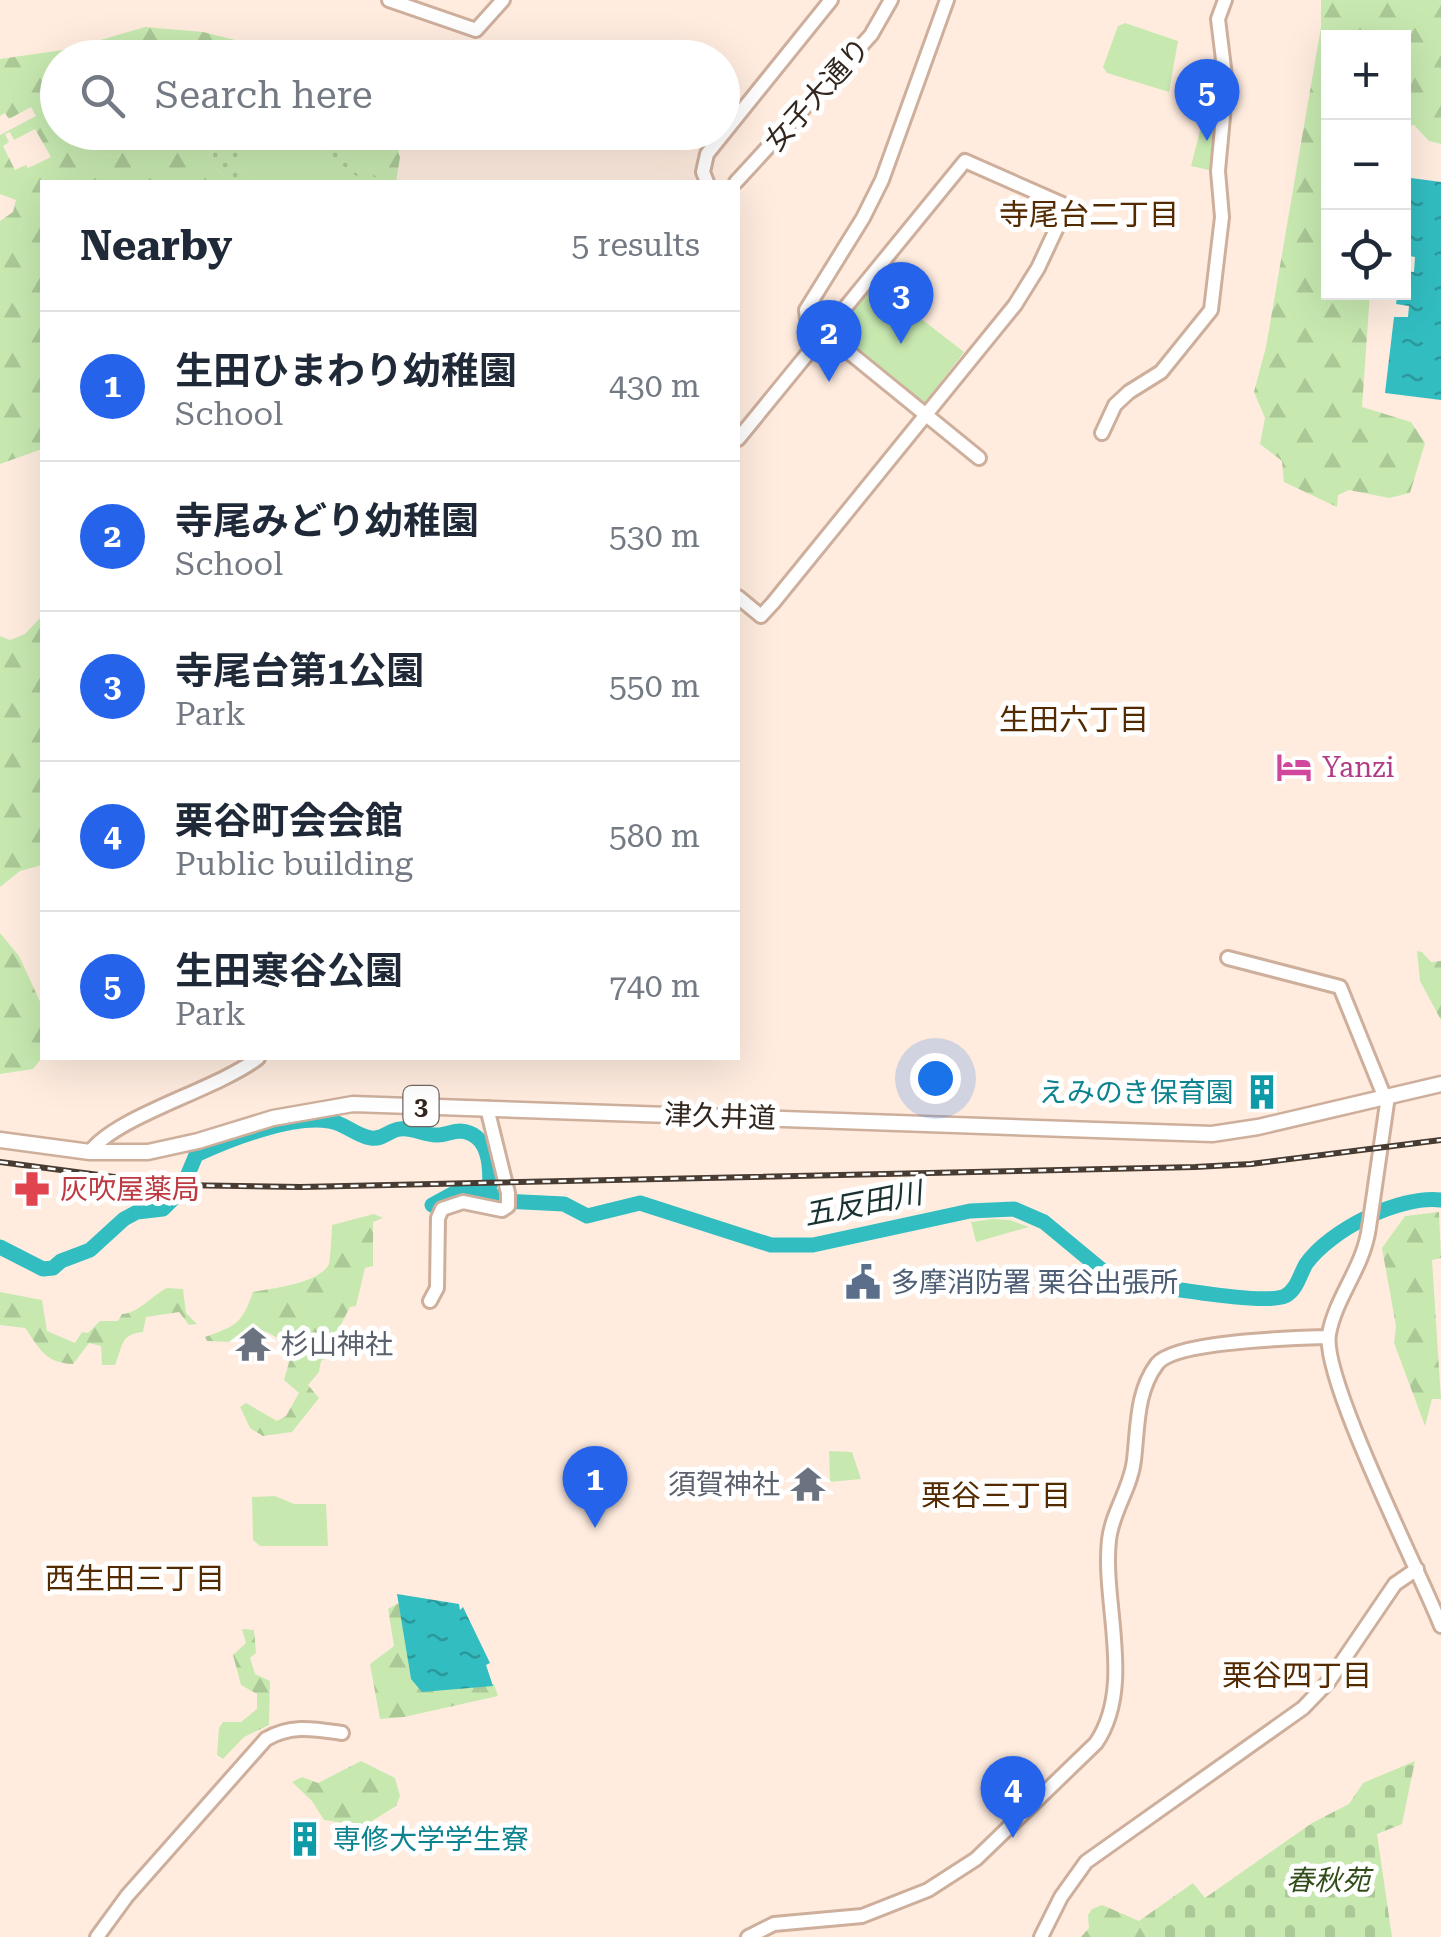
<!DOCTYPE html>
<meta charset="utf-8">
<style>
body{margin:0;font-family:"Roboto Serif","Noto Sans JP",serif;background:#f6f6f7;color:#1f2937}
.controls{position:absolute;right:30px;top:30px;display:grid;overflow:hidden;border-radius:0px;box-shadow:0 10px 40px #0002}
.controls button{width:90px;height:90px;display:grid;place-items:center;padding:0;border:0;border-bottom:2px solid #e0e1e3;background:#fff;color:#1f2937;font:50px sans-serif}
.you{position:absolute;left:935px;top:1078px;width:35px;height:35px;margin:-25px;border:8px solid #fff;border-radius:50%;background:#1a73e8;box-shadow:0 0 0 15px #1a73e833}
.badge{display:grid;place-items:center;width:65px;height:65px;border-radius:50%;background:#2563eb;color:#fff;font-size:32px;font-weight:700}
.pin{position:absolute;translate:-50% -82px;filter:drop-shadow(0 2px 5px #0008)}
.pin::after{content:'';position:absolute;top:52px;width:35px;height:30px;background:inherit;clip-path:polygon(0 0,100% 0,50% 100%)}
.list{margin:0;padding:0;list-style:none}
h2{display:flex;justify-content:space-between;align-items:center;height:130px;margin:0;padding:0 40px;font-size:42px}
h2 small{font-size:32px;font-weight:400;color:#747a83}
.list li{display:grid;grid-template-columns:65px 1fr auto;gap:30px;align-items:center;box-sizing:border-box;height:150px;padding:0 40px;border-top:2px solid #e0e1e3}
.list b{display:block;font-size:38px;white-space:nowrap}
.list p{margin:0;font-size:32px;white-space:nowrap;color:#747a83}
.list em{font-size:32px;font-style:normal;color:#747a83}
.icon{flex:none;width:55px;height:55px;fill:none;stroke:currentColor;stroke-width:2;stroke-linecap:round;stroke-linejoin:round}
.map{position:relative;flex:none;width:1441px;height:1937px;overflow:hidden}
.search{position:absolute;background:#fff;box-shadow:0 10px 40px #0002;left:40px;top:40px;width:700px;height:110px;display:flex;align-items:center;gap:25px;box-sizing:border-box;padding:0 35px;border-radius:55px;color:#747a83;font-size:38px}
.panel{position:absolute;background:#fff;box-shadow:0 10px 40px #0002;left:40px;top:180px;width:700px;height:880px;border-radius:0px}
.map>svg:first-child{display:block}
.grass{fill:url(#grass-dots)}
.forest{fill:url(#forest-firs);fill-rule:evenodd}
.cemetery{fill:url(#cemetery-stones)}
.green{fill:#c7e9b0}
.water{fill:url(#water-ripples)}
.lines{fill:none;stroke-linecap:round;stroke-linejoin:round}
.river{stroke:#32bdc1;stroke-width:15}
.secondary-casing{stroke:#ceaf9c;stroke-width:18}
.primary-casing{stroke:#ceaf9c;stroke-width:19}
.secondary{stroke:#fff;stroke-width:12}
.primary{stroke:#fff;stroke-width:14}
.rail-casing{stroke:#473b32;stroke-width:6}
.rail{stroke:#fff;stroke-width:2.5;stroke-dasharray:8;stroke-linecap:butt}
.secondary-bridge-casing{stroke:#ceaf9c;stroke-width:18;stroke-linecap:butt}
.secondary-bridge{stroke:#fff;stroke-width:12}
.labels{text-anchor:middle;stroke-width:10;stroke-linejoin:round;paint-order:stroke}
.shield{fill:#fff;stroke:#706762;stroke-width:2.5}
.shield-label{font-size:25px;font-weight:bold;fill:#32261e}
.street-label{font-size:28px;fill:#32261e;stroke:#fff}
.hotel-label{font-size:28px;fill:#b23c85;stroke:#fff;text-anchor:start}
.culture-label{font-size:28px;fill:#0d838f;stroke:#fff;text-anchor:end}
.health-label{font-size:28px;fill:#be3a42;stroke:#fff;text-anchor:start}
.service-label{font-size:28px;fill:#4e5e75;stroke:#fff;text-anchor:start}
.worship-label{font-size:28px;fill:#5b616d;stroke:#fff;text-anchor:start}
.park-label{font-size:28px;font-style:italic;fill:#314d19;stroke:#fff}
.neighbourhood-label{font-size:30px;fill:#542a01;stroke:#fff}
.water-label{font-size:30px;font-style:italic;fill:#1a3131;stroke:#fff}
</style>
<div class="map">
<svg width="1441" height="1937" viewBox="0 0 1441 1937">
<defs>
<pattern id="grass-dots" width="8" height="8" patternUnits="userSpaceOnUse" patternTransform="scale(2.5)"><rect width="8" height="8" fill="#c7e9b0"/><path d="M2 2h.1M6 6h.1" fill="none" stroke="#abc897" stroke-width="1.8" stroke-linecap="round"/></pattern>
<pattern id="forest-firs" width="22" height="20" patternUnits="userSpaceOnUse" patternTransform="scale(2.5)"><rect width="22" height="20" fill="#c7e9b0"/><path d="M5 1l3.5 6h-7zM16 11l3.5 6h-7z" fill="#abc897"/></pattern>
<pattern id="cemetery-stones" width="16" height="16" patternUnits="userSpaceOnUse" patternTransform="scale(2.5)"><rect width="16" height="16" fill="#c7e9b0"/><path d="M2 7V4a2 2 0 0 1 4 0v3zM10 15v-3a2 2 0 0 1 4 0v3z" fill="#abc897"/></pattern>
<pattern id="water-ripples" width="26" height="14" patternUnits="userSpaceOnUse" patternTransform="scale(2.5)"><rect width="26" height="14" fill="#32bdc1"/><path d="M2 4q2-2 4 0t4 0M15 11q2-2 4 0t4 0" fill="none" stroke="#2b999c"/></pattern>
</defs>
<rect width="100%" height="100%" fill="#ffecdf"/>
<path class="grass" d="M212,133H259L234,165L256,182H231L213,166Z
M301,133H318L384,181L356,182L359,179Z"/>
<path class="forest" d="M1321,0H1441V144L1429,141L1414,125L1404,127V38H1328V292L1370,293L1362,407L1411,422L1425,443L1410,493L1389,498L1349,490L1338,495L1337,507L1284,482L1282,461L1260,444L1265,418L1254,392L1266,347L1321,27Z
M145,27L203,32L303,57H249L225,50L213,58H58V132L212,133L213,166L231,182H213L212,180L112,182L111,180L42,182V449L0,464V221L13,212L16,200L0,194V135L36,116L31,107L9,119L5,113L0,116V59L70,49ZM35,129L51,157L28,168L26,165L15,170L3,146L9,142L5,134L10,132L14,140Z
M318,133H394L400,157L396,182H383Z
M42,616V865L20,871L0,887V636L10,640L25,634Z
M0,933L19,956L42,1006V1058H55L41,1059L33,1069L0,1074Z
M1417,951L1422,952L1431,962L1441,961V1020L1420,981Z
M1439,1212L1441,1258L1432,1260L1441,1399H1432L1425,1426L1394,1343L1396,1326L1382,1248L1405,1216Z
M374,1214L383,1218L373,1222V1266L365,1268L356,1306L350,1307L339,1328L347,1332L340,1349L321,1361L319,1372L308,1385L319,1398L292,1432L263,1436L250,1428L240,1407L246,1403L277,1421L286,1416L299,1393L284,1380L291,1355L289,1345L269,1333L253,1328L250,1335L232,1342L207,1341L205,1337C237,1325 241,1325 253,1292C272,1288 319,1284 329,1264C330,1262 332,1231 332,1225Z
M167,1288L183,1289L186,1313L197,1324L189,1325L179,1312L146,1317L143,1332C120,1334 123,1346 115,1365H102L101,1346L89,1343L73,1364C45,1363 40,1349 25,1328L0,1325V1292L42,1300L47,1331L75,1343L82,1332L88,1333L100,1321H118L122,1314C139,1313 151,1296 167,1288Z
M399,1603L411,1679L422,1691L494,1684L498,1696L404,1717L380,1719L370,1664L394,1646L388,1609Z
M242,1629L254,1630L256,1653L250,1658L255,1674L270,1681L269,1725L244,1737L223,1759L217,1755L219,1728L223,1722H241L257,1709V1694L241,1685L233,1655L246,1643Z
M361,1761L395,1778L400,1796L396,1806L364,1826L324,1820L312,1801L292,1782L302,1777L318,1783Z
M1102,1905L1139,1921L1148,1937H1081L1089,1928L1088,1915L1092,1909Z"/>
<path class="cemetery" d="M1415,1761L1402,1824L1377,1834L1392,1937H1148L1139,1921L1193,1883L1205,1898L1312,1823L1349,1804L1363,1783Z"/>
<path class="green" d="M1125,23L1178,41L1169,92L1107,73L1103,67L1118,26Z
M1215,96L1219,98L1213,171L1191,166L1206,108Z
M259,132L301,133L359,178L356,182H256L233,165Z
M875,283L964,352L923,405L838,337L837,331Z
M993,1219L1010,1220L1029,1227L976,1242L971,1222Z
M829,1451L852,1452L861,1479L830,1482Z
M275,1496L294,1504H326L328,1546H260L253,1540L252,1497Z"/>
<path class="water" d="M1411,178L1441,182V400L1385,393L1394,317H1408L1409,306L1396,304L1398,293L1404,292V271L1414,272L1415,257L1404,255Z
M397,1594L459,1604L460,1610L463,1607L490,1663L486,1665L493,1686L422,1692L411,1679Z"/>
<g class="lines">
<path class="river" d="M432,1205L454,1193H489
M0,1247L43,1269L53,1268L61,1261L90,1250L124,1219L137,1212L163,1209L181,1191L196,1155C230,1139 292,1115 329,1121C345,1123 356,1136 371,1138C383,1140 389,1130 400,1129C413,1127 425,1136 438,1135C445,1135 453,1131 460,1131C491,1133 491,1170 489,1193L502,1201L564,1204L587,1216L640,1203L771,1245H813L970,1211L1014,1209L1044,1222L1108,1275L1124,1282C1155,1285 1263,1306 1285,1296C1297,1290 1300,1274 1306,1264C1330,1230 1399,1195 1441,1200"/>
<defs>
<path id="secondary" d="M389,0L476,30L503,0
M947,0L882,180L863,218L806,310L807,318L979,458
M707,182L703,172L707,154L831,0
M736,182L871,35L891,0
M1102,433L1115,405L1129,392L1161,372L1211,310L1222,217L1218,171L1226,84L1218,19L1225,0
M738,439L965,161L1067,206L1038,268L1015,305L773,603L761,616L738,597
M1228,958L1340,987L1387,1103L1372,1207
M90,1152C116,1116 216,1090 258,1058
M1369,1227C1364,1267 1336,1296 1329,1334C1321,1378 1420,1572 1441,1626
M430,1301L437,1288L438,1218L442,1209L463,1202L502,1210L508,1206V1193L487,1108
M97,1937L127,1896L266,1739C291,1724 315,1729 342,1733
M748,1937L774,1924L862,1916L928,1890L976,1859L1096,1743C1135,1686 1102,1603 1109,1540C1112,1512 1131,1488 1134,1460C1138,1427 1136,1392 1157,1364C1174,1341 1296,1338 1328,1337
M1041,1937L1061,1897L1086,1862L1303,1708L1329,1681L1395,1584L1417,1569"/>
<path id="primary" d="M0,1140L90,1152H148L198,1141L273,1118L353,1104L1212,1134L1258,1127L1441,1084"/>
</defs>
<use href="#secondary" class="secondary-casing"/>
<use href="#primary" class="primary-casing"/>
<use href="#secondary" class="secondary"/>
<use href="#primary" class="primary"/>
<defs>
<path id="rail" d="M0,1162L175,1185L301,1187L1195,1167L1251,1164L1441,1140"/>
</defs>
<use href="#rail" class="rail-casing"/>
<use href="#rail" class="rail"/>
<defs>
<path id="secondary-bridge" d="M1369,1227L1372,1207"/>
</defs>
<use href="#secondary-bridge" class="secondary-bridge-casing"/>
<use href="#secondary-bridge" class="secondary-bridge"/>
</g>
<defs>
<symbol id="hotel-bare" viewBox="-9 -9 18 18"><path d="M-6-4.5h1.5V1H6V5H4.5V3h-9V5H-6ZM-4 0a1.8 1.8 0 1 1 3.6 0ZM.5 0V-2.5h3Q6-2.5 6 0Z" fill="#d1479c" stroke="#fff" stroke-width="2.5" paint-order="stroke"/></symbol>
<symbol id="building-bare" viewBox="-9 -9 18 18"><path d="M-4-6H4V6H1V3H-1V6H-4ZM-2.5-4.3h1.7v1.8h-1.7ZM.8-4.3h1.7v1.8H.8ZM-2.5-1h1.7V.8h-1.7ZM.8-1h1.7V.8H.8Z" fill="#0f9aa8" stroke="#fff" stroke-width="2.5" paint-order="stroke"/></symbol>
<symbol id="pharmacy-bare" viewBox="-9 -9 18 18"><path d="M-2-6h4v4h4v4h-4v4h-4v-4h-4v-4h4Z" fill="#e0444e" stroke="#fff" stroke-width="2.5" paint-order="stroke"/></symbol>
<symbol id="civic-bare" viewBox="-9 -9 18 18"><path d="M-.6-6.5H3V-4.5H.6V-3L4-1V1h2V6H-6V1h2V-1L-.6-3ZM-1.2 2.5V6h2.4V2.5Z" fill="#5c6f8a" stroke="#fff" stroke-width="2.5" paint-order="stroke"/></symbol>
<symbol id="temple-bare" viewBox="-9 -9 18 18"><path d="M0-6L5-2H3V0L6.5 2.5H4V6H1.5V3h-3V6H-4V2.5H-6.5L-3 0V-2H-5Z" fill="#6b7280" stroke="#fff" stroke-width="2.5" paint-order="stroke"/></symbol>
</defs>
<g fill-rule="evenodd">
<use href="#hotel-bare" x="1269" y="742" width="50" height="50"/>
<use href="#building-bare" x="1237" y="1067" width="50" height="50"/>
<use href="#pharmacy-bare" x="7" y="1164" width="50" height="50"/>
<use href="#civic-bare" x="838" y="1257" width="50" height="50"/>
<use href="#temple-bare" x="228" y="1319" width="50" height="50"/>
<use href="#temple-bare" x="783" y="1459" width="50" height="50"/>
<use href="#building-bare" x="280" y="1814" width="50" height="50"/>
</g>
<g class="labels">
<rect class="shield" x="403.5" y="1086" width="35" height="40" rx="8"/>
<g class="shield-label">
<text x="421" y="1115">3</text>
</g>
<g class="street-label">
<text transform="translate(817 94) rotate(-48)" y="10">女子大通り</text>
<text transform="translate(720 1116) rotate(2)" y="10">津久井道</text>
</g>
<g class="hotel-label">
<text x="1322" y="777">Yanzi</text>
</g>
<g class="culture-label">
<text x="1234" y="1102">えみのき保育園</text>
<text x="333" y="1849" text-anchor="start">専修大学学生寮</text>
</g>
<g class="health-label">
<text x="60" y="1199">灰吹屋薬局</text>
</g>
<g class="service-label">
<text x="891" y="1292">多摩消防署 栗谷出張所</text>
</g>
<g class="worship-label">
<text x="281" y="1354">杉山神社</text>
<text x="780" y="1494" text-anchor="end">須賀神社</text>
</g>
<g class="park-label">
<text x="1328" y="1890">春秋苑</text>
</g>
<g class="neighbourhood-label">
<text x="1089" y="225">寺尾台二丁目</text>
<text x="1074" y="730">生田六丁目</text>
<text x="996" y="1506">栗谷三丁目</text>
<text x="135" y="1589">西生田三丁目</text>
<text x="1297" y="1686">栗谷四丁目</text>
</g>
<g class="water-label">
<text transform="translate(863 1204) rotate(-11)" y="10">五反田川</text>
</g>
</g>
</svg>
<div class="controls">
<button>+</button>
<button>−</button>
<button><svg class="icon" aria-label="locate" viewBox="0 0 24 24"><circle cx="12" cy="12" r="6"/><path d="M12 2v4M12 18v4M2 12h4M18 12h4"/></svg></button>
</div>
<div class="you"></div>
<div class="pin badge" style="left:595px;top:1528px">1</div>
<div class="pin badge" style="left:829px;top:382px">2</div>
<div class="pin badge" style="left:901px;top:344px">3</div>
<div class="pin badge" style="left:1013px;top:1838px">4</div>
<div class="pin badge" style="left:1207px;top:141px">5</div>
<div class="search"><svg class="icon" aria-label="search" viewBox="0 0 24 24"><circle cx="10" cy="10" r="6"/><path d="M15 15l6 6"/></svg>Search here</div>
<section class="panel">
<h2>Nearby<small>5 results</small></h2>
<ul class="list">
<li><span class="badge">1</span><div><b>生田ひまわり幼稚園</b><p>School</p></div><em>430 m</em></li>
<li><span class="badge">2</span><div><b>寺尾みどり幼稚園</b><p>School</p></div><em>530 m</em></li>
<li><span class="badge">3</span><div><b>寺尾台第1公園</b><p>Park</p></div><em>550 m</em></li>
<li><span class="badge">4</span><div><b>栗谷町会会館</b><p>Public building</p></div><em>580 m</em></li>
<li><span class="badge">5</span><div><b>生田寒谷公園</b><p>Park</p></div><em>740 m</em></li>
</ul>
</section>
</div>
